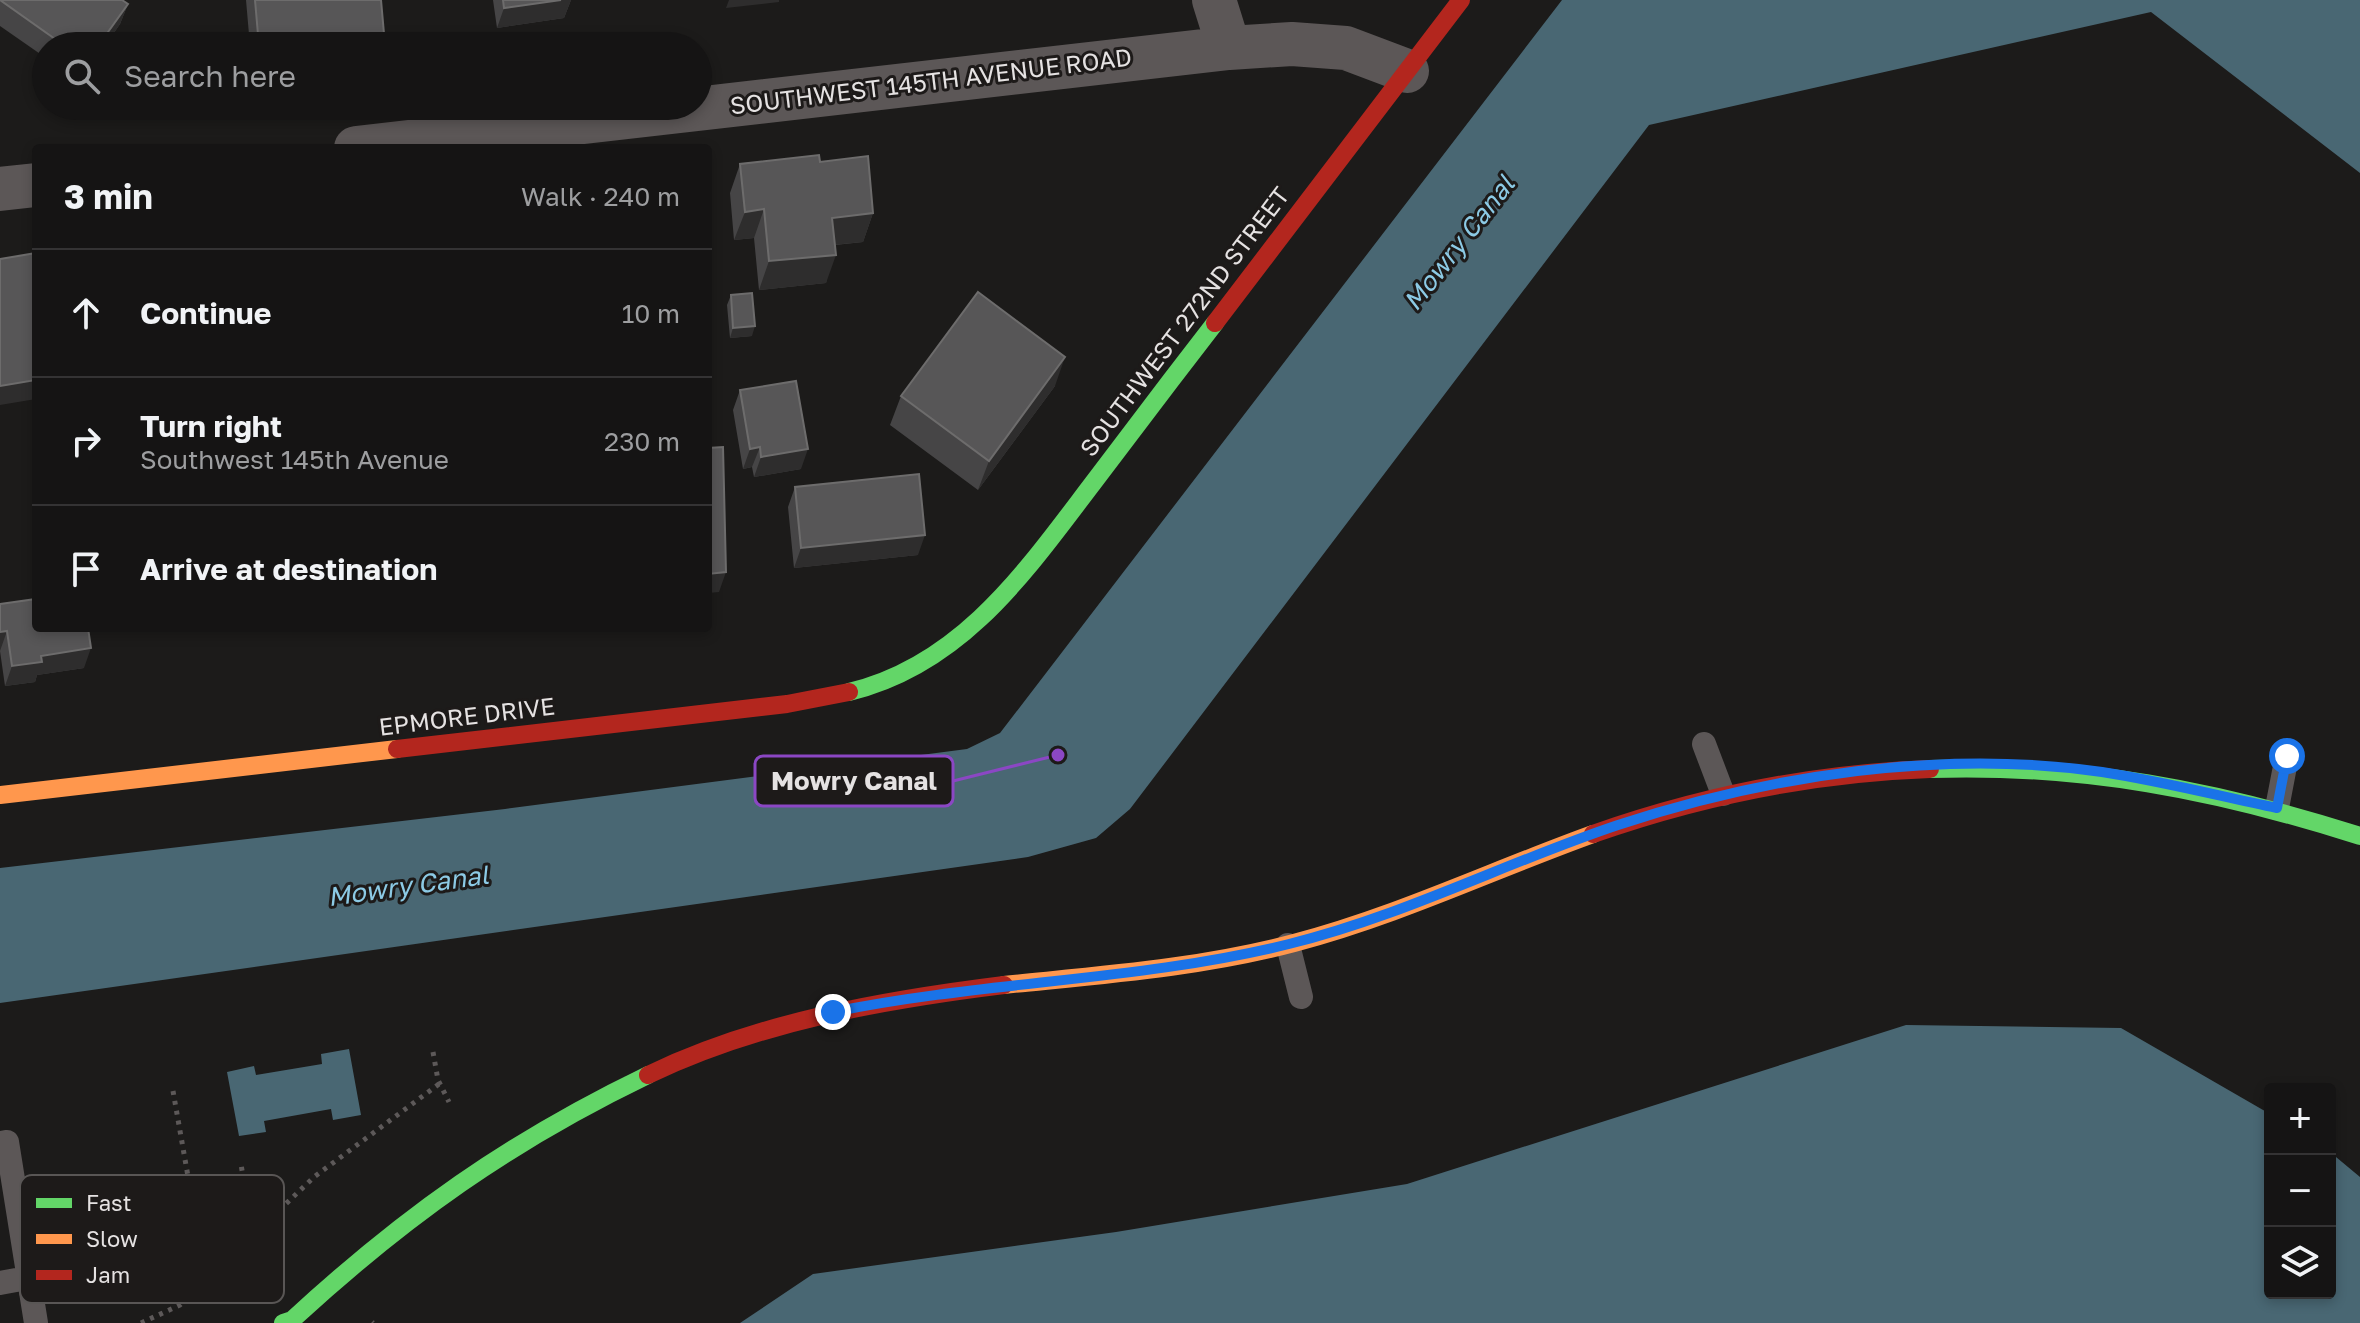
<!DOCTYPE html>
<meta charset="utf-8">
<style>
body{margin:0;font-family:"Golos Text",sans-serif;background:#222122;color:#f1f3f6}
.controls{position:absolute;right:24px;bottom:24px;display:grid;overflow:hidden;border-radius:8px;box-shadow:0 4px 12px #0003}
.controls button{width:72px;height:72px;display:grid;place-items:center;padding:0;border:0;border-bottom:2px solid #343334;background:#151414;color:#f1f3f6;font:40px sans-serif}
.stop{position:absolute;width:24px;height:24px;margin:-18px;border:6px solid #1a73e8;border-radius:50%;background:#fff}
.stop.end{background:#1a73e8;border-color:#fff;box-shadow:0 2px 8px #0008}
.list{margin:0;padding:0;list-style:none}
h2{display:flex;justify-content:space-between;align-items:center;height:104px;margin:0;padding:0 32px;font-size:34px}
h2 small{font-size:26px;font-weight:400;color:#9d9ea0}
.list li{display:grid;grid-template-columns:52px 1fr auto;gap:24px;align-items:center;box-sizing:border-box;height:128px;padding:0 32px;border-top:2px solid #343334}
.list b{display:block;font-size:30px;white-space:nowrap}
.list p{margin:0;font-size:26px;white-space:nowrap;color:#9d9ea0}
.list em{font-size:26px;font-style:normal;color:#9d9ea0}
.icon{flex:none;width:44px;height:44px;fill:none;stroke:currentColor;stroke-width:2;stroke-linecap:round;stroke-linejoin:round}
.map{position:relative;flex:none;width:2360px;height:1323px;overflow:hidden}
.search{position:absolute;background:#151414;box-shadow:0 4px 12px #0003;left:32px;top:32px;width:680px;height:88px;display:flex;align-items:center;gap:20px;box-sizing:border-box;padding:0 28px;border-radius:44px;color:#9d9ea0;font-size:30px}
.panel{position:absolute;background:#151414;box-shadow:0 4px 12px #0003;left:32px;top:144px;width:680px;height:488px;border-radius:8px}
.map>svg:first-child{display:block}
.water{fill:#496773}
.lines{fill:none;stroke-linecap:round;stroke-linejoin:round}
.path{stroke:#5d5959;stroke-width:5;stroke-dasharray:4 6;stroke-linecap:butt}
.lane{stroke:#5c5757;stroke-width:24}
.street{stroke:#5c5757;stroke-width:44}
.fast{stroke:#63d668;stroke-width:18}
.slow{stroke:#ff974d;stroke-width:18}
.jam{stroke:#b3261e;stroke-width:18}
.wall{fill:#464546}
.shaded-wall{fill:#2e2d2d}
.building{fill:#575657;stroke:#6d6c6c;stroke-width:2}
.route{stroke:#1a73e8;stroke-width:10}
.labels{text-anchor:middle;stroke-width:6;stroke-linejoin:round;paint-order:stroke}
.street-label{font-size:24px;fill:#e5e2e2;stroke:#1d1a19}
.water-label{font-size:26px;font-style:italic;fill:#8ccae5;stroke:#1d1a19}
.key{fill:#1d1a19;stroke:#595655;stroke-width:2}
.key-label{font-size:22px;fill:#e5e2e2}
.leader{fill:none;stroke:#8b47c4;stroke-width:3}
.callout-dot{fill:#8b47c4;stroke:#1d1a19;stroke-width:3}
.callout{fill:#1d1a19;stroke:#8b47c4;stroke-width:3}
.callout-label{font-size:26px;text-anchor:middle;font-weight:bold;fill:#e5e2e2}
</style>
<div class="map">
<svg width="2360" height="1323" viewBox="0 0 2360 1323">
<rect width="100%" height="100%" fill="#1c1b1a"/>
<path class="water" d="M1562,0H2360V173L2151,12L1649,125L1130,809L1096,838L1028,857L0,1003V868L505,809L967,749L1000,733Z
M1906,1025L2121,1028L2270,1114V1293H2330V1152L2360,1177V1323H740L813,1274L1116,1232L1407,1184Z
M349,1049L361,1115L333,1120L331,1109L264,1121L266,1132L239,1136L227,1072L254,1066L256,1075L322,1064L321,1054Z"/>
<g class="lines">
<path class="path" d="M433,1052L438,1080L449,1102
M173,1091L206,1279
M235,1250L244,1183L241,1164
M372,1322L373,1323
M141,1323L180,1305L314,1177L439,1084"/>
<path class="lane" d="M1704,744L1723,794
M2277,808L2287,756
M1288,945L1301,997
M0,1143L7,1142L36,1323
M0,1283L27,1278"/>
<path class="street" d="M1214,0L1229,48
M356,148L1229,48L1292,44L1346,48L1407,71
M0,189L36,185"/>
<path class="fast" d="M849,692C962,665 1026,571 1093,483C1133,430 1174,376 1215,323
M1930,769C2082,764 2216,790 2360,836
M283,1323L292,1320C405,1216 509,1142 648,1075"/>
<path class="slow" d="M0,795L397,749
M1004,985C1101,975 1200,968 1294,943C1397,916 1493,870 1593,834"/>
<path class="jam" d="M1215,323L1461,0
M397,749L787,704L849,692
M1593,834C1701,796 1816,773 1930,769
M648,1075C758,1022 883,1000 1004,985"/>
</g>
<path class="wall" d="M0,0L128,4L120,24L105,46H46V58L0,26Z
M246,0H381L384,46H250Z
M493,0H571L564,18L497,28Z
M820,162L873,213L863,242L835,245L826,283L759,290L754,238L734,240L730,193L740,164Z
M731,295L752,336L730,338L727,305Z
M1055,386L978,490L890,425L901,396Z
M740,390L801,469L754,477L752,467L743,469L733,410Z
M795,487L918,555L794,568L788,507Z
M0,604L84,668L37,675L35,682L5,686L0,651Z"/>
<path class="shaded-wall" d="M561,0H571L564,18L497,28L504,8Z
M729,0H779V2L726,8Z
M128,4L120,24L105,46H98Z
M764,209L754,238L734,240L745,212Z
M873,213L863,242L822,246L832,218Z
M836,255L826,283L759,290L769,261Z
M755,326L752,336L730,338L733,328Z
M1065,357L1055,386L978,490L989,461Z
M36,380V399L0,405V386Z
M760,447L752,467L743,469L750,449Z
M808,449L801,469L754,477L761,457Z
M925,535L918,555L794,568L801,548Z
M726,572L719,592L708,593V574Z
M7,631L0,651V632Z
M91,648L84,668L37,675L35,682L5,686L12,666L41,656Z"/>
<path class="building" d="M0,0H122L128,4L98,46H65Z
M255,0H381L385,45L367,46H259Z
M503,0H561L504,8Z
M819,155L820,162L868,156L873,213L832,218L836,255L769,261L764,209L745,212L740,164Z
M36,253V380L0,386V259Z
M978,292L1065,357L989,461L901,396Z
M752,293L755,326L733,328L731,295Z
M796,381L808,449L761,457L760,447L750,449L740,390Z
M708,424L711,448H708Z
M723,447L726,572L708,574V448Z
M919,474L925,535L801,548L795,487Z
M36,599V628H88L91,648L41,656L42,662L12,666L7,631L0,632V604Z"/>
<g class="lines">
<path class="route" d="M833,1012C984,981 1140,981 1289,944C1403,916 1507,862 1618,825C1769,775 1943,749 2102,772C2161,781 2219,796 2277,808L2287,756"/>
</g>
<g class="labels">
<g class="street-label">
<text transform="translate(931 82) rotate(-7)" y="8">SOUTHWEST 145TH AVENUE ROAD</text>
<text transform="translate(1185 322) rotate(-53)" y="8">SOUTHWEST 272ND STREET</text>
<text transform="translate(467 717) rotate(-7)" y="8">EPMORE DRIVE</text>
</g>
<g class="water-label">
<text transform="translate(1459 243) rotate(-52)" y="9">Mowry Canal</text>
<text transform="translate(408 886) rotate(-8)" y="9">Mowry Canal</text>
</g>
</g>
<rect x="20" y="1175" width="264" height="128" rx="12" class="key"/>
<rect x="36" y="1198" width="36" height="10" fill="#63d668"/>
<rect x="36" y="1234" width="36" height="10" fill="#ff974d"/>
<rect x="36" y="1270" width="36" height="10" fill="#b3261e"/>
<g class="key-label">
<text x="86" y="1211">Fast</text>
<text x="86" y="1247">Slow</text>
<text x="86" y="1283">Jam</text>
</g>
<path class="leader" d="M1058 755L953 781"/>
<circle class="callout-dot" cx="1058" cy="755" r="8"/>
<rect class="callout" x="755" y="756" width="198" height="50" rx="8"/>
<g class="callout-label">
<text x="854" y="790">Mowry Canal</text>
</g>
</svg>
<div class="controls">
<button>+</button>
<button>−</button>
<button><svg class="icon" aria-label="layers" viewBox="0 0 24 24"><path d="M12 4l9 5-9 5-9-5zM3 14l9 5 9-5"/></svg></button>
</div>
<div class="stop" style="left:2287px;top:756px"></div>
<div class="stop end" style="left:833px;top:1012px"></div>
<div class="search"><svg class="icon" aria-label="search" viewBox="0 0 24 24"><circle cx="10" cy="10" r="6"/><path d="M15 15l6 6"/></svg>Search here</div>
<section class="panel">
<h2>3 min<small>Walk · 240 m</small></h2>
<ul class="list">
<li><svg class="icon" aria-label="ahead" viewBox="0 0 24 24"><path d="M12 20V5M6 11l6-6 6 6"/></svg><div><b>Continue</b></div><em>10 m</em></li>
<li><svg class="icon" aria-label="right" viewBox="0 0 24 24"><path d="M7 20v-9h11M14 6l5 5-5 5"/></svg><div><b>Turn right</b><p>Southwest 145th Avenue</p></div><em>230 m</em></li>
<li><svg class="icon" aria-label="arrive" viewBox="0 0 24 24"><path d="M6 21V4h12l-3 4 3 4H6"/></svg><div><b>Arrive at destination</b></div></li>
</ul>
</section>
</div>
